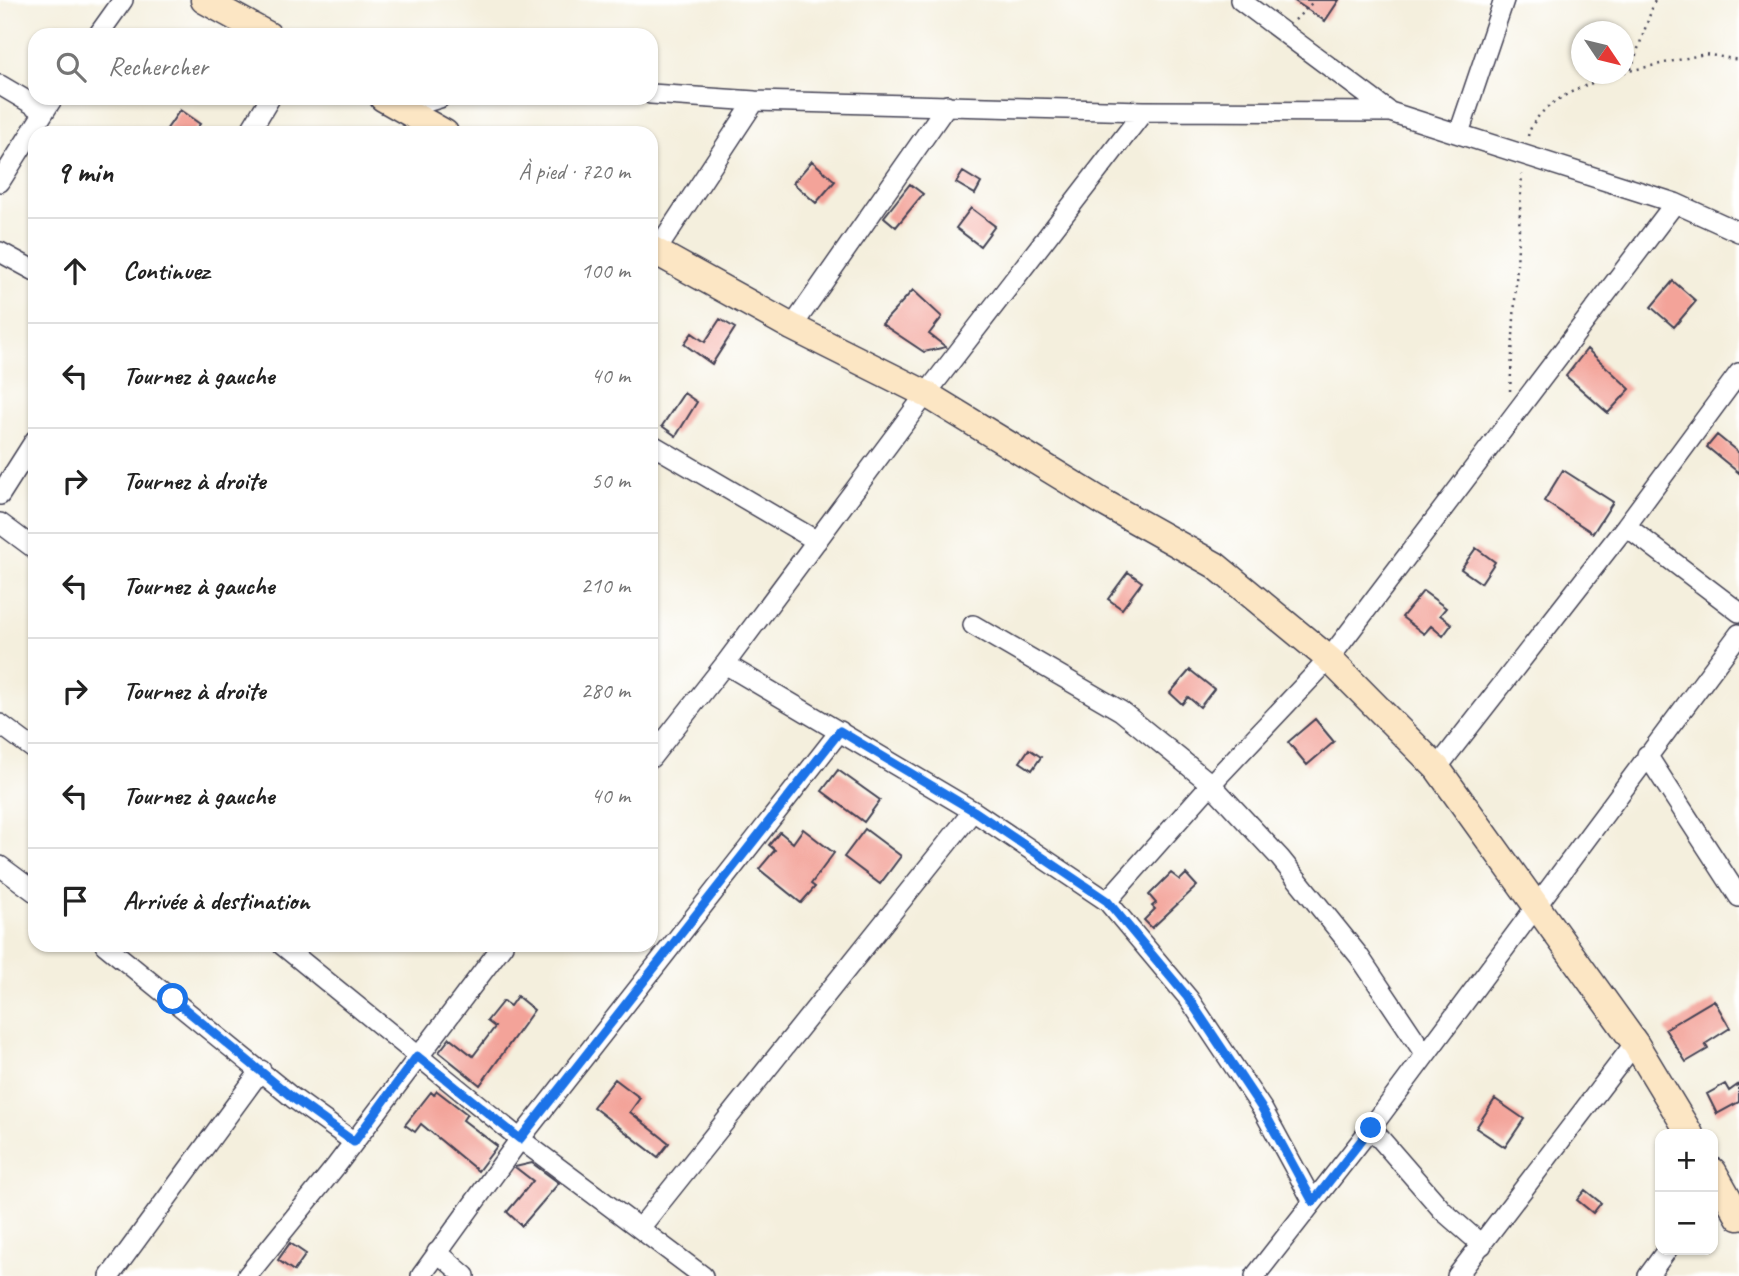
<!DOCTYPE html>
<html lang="fr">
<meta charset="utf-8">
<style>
body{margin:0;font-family:Caveat,sans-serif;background:#f2f2f2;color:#222}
.controls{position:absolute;right:21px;bottom:21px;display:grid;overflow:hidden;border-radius:14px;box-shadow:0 2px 5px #0004}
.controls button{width:63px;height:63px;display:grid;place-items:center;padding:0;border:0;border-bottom:2px solid #e0e0e0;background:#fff;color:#222;font:35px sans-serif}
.compass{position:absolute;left:1571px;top:21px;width:63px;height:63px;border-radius:50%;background:#fff;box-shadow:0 2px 5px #0004;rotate:125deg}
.stop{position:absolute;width:21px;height:21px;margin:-16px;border:5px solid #1a73e8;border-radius:50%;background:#fff}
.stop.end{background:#1a73e8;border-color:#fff;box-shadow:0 2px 7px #0008}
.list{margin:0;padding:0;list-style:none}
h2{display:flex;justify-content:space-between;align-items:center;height:91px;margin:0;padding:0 28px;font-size:30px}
h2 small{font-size:23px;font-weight:400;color:#767676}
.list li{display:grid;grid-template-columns:46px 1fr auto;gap:21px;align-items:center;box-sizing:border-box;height:105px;padding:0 28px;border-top:2px solid #e0e0e0}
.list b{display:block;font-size:26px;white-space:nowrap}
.list em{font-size:23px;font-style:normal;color:#767676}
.icon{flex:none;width:38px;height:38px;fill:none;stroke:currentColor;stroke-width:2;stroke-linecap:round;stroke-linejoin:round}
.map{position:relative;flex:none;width:1739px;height:1276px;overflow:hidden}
.search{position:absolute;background:#fff;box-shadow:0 2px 5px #0004;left:28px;top:28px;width:630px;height:77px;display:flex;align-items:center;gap:18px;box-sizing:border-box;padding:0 24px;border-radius:21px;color:#767676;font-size:26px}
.panel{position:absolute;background:#fff;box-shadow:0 2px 5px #0004;left:28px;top:126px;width:630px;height:826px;border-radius:21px}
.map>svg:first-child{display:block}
.building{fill:#f3a399}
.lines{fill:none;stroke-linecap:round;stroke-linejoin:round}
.street-casing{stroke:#424153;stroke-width:22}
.secondary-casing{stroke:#424153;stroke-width:29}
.path{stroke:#424153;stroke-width:2.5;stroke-dasharray:2 5;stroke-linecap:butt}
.street{stroke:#fff;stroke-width:19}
.secondary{stroke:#fce6c4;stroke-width:26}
.route{stroke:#1a73e8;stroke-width:9}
</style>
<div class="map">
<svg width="1739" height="1276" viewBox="0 0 1739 1276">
<rect width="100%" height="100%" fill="#fff"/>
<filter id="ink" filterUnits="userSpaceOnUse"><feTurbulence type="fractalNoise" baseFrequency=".0143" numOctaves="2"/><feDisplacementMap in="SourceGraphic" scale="14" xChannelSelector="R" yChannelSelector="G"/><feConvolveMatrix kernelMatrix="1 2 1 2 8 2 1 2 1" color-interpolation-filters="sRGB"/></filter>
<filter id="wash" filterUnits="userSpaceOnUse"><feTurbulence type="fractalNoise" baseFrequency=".00686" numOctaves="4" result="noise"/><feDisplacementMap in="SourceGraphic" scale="28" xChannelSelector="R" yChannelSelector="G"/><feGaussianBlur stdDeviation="1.57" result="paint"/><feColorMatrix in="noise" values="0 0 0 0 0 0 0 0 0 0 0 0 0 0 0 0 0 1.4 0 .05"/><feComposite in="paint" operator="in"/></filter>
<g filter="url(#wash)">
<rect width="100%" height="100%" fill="#f4efdd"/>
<g id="blocks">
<path class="building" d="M1293,0H1339L1325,21Z
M180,110L200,124L193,133H164Z
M812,161L835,181L816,203L793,183Z
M963,172L981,183L975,194L956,183Z
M910,184L923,194L896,227L884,217Z
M971,208L995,226L980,246L956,228Z
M1673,281L1696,301L1674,327L1651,307Z
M913,290L942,317L929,334L946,347L924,352L882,324Z
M720,319L735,328L712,364L684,344L692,333L705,342Z
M1587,349L1630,389L1608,413L1566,376Z
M684,393L697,402L676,436L662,426Z
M1717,435L1739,453V473L1707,447Z
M1563,470L1613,502L1593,533L1544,501Z
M1476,548L1495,562L1481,583L1461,569Z
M1128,572L1142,582L1122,609L1108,599Z
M1423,591L1446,608L1440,615L1452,624L1443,636L1431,626L1424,634L1402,617Z
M1190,670L1214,689L1200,707L1188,697L1182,704L1170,693Z
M1315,719L1334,742L1307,765L1288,742Z
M1029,749L1041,757L1032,770L1020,762Z
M838,770L880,800L864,822L822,791Z
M803,829L834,853L811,884L815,887L801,903L759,869L775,850L769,845L780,832L793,843Z
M865,829L901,856L880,884L844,857Z
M1171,873L1180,880L1186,874L1197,886L1152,928L1144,920L1155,909L1152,906L1156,903L1149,895Z
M517,996L534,1010L480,1085L439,1052L450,1038L473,1056L495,1027L487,1021L503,1001L510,1006Z
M1714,1000L1730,1028L1705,1044L1708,1049L1686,1062L1665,1029Z
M615,1079L640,1098L630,1112L669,1143L658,1157L593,1107Z
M1725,1084L1729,1091L1739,1084V1102L1717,1114L1707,1094Z
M437,1091L467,1114L463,1120L497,1146L478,1171L421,1124L415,1132L405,1125L431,1092L434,1095Z
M1495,1099L1524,1119L1505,1147L1476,1128Z
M532,1163L559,1183L522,1226L507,1212L533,1181L515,1167Z
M1585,1190L1601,1203L1593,1213L1577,1200Z
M290,1243L306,1254L294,1271L278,1260Z"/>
</g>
</g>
<g filter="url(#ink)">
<use href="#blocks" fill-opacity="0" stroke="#424153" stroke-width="2"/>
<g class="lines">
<defs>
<path id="street" d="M1240,0L1390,112
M98,35L123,0
M0,85L44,111
M651,94L755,101L1144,111L1390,112L1675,203L1739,232
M403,109L440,98
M249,133L270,98
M1459,133L1504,0
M0,182L53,98
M656,251L755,101
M0,252L35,271
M792,327L947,105
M651,444L817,541
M0,495L35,440
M0,523L35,549
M1626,526L1739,612
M973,625L1121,711L1211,784L1280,858L1359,956L1424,1053
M725,664L973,811L1107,901
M0,724L35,750
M1647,755L1739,897
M651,758L725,664L926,394L1144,111
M1437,768L1626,526L1739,373
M0,866L35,892
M105,945L293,1098L354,1142
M282,945L520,1139L703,1276
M1371,1128L1443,1211L1482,1245
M1313,1202L1263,1110L1189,999L1107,901L1211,784L1329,659L1675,203
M640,1228L973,811
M437,1252L465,1276
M110,1276L261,1070
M247,1276L336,1166L503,945
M421,1276L520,1139L840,731
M1255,1276L1371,1128L1739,634
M1457,1276L1635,1043
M1648,1276L1667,1250"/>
<path id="secondary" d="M204,0L268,35
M383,98L445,133
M651,249L792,327L926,394L1106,504L1215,565L1329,659L1437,768L1635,1043L1690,1134
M1713,1171L1739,1217"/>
</defs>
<use href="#street" class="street-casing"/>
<use href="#secondary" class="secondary-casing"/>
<path class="path" d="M1295,20L1315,0
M1631,69L1655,0
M1624,72L1705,54L1739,60
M1528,136C1537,101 1588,83 1620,74
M1510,391L1522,174"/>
<use href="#street" class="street"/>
<use href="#secondary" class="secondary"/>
</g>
</g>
<g class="lines" filter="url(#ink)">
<path class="route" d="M173,999L293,1098L354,1142L417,1056L520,1139L840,731L974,811L1107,901L1189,999L1263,1110L1313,1202L1371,1128"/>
</g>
</svg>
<div class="controls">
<button>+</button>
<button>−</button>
</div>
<svg class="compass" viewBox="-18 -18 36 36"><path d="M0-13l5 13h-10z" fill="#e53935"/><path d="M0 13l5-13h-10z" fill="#767676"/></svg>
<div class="stop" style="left:173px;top:999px"></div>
<div class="stop end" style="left:1371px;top:1128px"></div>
<div class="search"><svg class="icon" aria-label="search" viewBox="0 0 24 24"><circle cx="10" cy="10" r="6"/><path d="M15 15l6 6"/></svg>Rechercher</div>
<section class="panel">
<h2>9 min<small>À pied · 720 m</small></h2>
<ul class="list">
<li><svg class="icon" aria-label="ahead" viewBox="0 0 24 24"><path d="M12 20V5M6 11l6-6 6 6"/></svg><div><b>Continuez</b></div><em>100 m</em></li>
<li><svg class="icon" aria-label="left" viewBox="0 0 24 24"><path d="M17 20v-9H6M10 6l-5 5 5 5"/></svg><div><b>Tournez à gauche</b></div><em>40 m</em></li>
<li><svg class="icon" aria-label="right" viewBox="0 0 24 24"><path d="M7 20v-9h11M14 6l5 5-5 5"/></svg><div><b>Tournez à droite</b></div><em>50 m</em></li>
<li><svg class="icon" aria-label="left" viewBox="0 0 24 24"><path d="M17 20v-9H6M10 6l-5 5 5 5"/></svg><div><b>Tournez à gauche</b></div><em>210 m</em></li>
<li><svg class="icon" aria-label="right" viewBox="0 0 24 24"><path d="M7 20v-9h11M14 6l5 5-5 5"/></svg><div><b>Tournez à droite</b></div><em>280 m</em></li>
<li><svg class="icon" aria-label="left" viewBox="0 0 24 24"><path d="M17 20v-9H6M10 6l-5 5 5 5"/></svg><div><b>Tournez à gauche</b></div><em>40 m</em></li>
<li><svg class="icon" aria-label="arrive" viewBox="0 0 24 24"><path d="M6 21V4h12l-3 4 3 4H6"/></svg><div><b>Arrivée à destination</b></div></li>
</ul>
</section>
</div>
